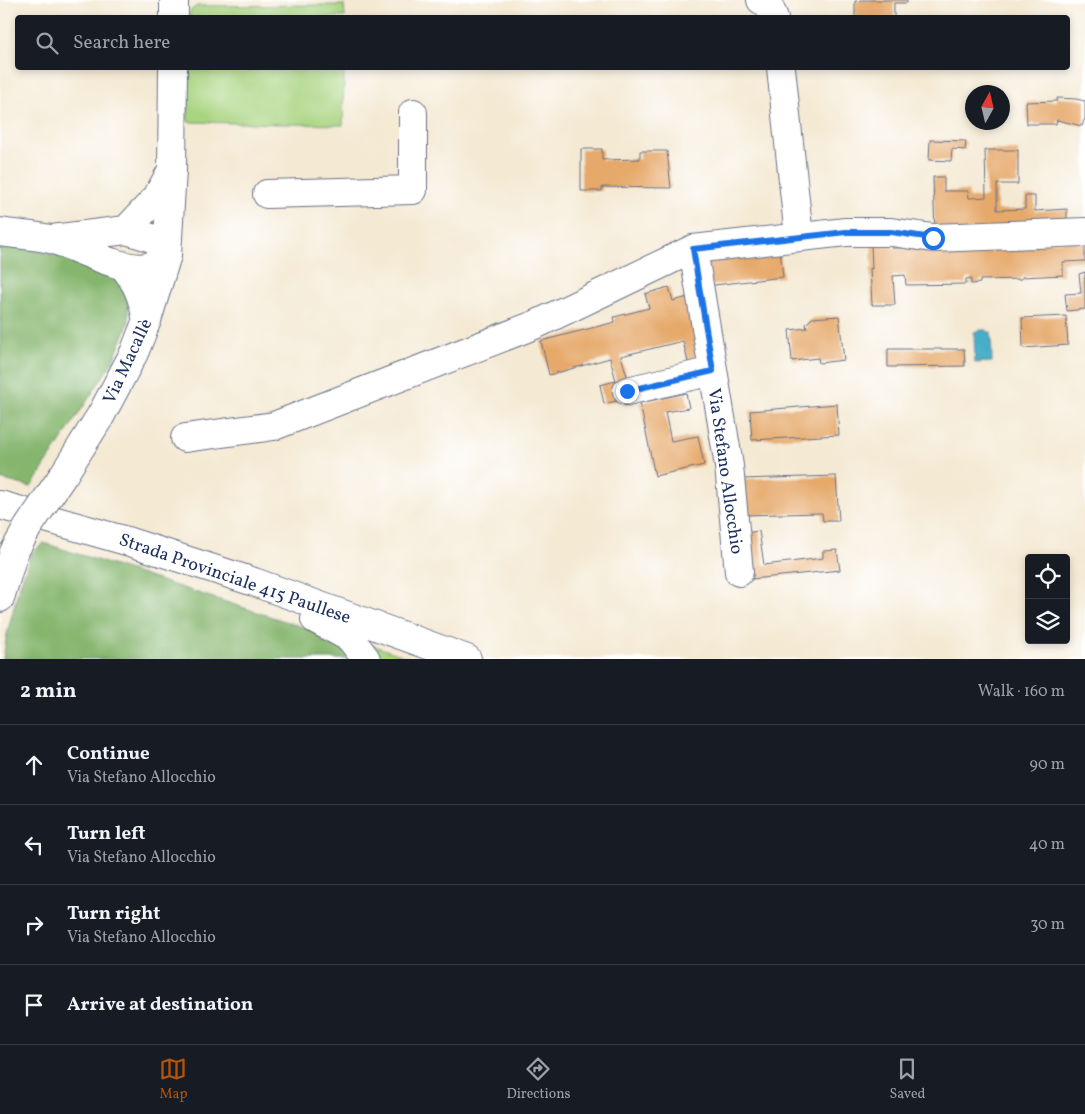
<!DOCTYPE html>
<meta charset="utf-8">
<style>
body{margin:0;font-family:Vollkorn,serif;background:#242831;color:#f1f3f6}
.controls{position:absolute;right:15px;bottom:15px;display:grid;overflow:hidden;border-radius:5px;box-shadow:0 2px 8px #0003}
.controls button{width:45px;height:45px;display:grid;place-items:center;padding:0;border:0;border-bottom:1px solid #363941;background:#171b24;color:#f1f3f6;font:25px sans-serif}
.compass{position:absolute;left:965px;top:85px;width:45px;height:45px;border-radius:50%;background:#171b24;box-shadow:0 2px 8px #0003;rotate:8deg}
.stop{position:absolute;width:15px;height:15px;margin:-11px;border:4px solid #1a73e8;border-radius:50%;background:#fff}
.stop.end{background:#1a73e8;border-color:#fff;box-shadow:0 1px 5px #0008}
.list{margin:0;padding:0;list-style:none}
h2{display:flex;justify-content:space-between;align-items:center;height:65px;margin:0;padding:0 20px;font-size:21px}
h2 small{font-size:16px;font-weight:400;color:#9ea1a6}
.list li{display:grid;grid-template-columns:32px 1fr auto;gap:15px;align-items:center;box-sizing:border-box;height:80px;padding:0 20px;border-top:1px solid #363941}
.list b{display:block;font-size:19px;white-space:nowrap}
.list p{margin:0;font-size:16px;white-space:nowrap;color:#9ea1a6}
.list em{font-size:16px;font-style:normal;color:#9ea1a6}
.icon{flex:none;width:28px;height:28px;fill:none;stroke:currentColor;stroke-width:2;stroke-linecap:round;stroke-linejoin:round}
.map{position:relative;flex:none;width:1085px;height:659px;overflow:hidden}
.search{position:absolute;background:#171b24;box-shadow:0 2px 8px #0003;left:15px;right:15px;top:15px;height:55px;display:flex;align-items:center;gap:12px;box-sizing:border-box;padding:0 18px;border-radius:5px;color:#9ea1a6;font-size:19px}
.sheet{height:385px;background:#171b24}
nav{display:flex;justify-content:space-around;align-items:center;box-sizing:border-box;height:70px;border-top:1px solid #363941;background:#171b24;font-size:14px;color:#9ea1a6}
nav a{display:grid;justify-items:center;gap:2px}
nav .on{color:#b45309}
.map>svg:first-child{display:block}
.green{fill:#a9d480;stroke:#62826f}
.forest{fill:#86b66e;stroke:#507266}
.water{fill:#47aec7;stroke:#316e92}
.building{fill:#e6a96a}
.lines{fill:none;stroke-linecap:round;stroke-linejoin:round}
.minor-casing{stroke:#677087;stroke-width:30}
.highway-casing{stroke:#677087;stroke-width:30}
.minor{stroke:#fff;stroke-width:28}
.highway{stroke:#fff;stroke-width:28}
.minor-bridge-casing{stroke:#677087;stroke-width:30;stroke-linecap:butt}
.minor-bridge{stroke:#fff;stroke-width:28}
.route{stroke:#1a73e8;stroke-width:6}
.labels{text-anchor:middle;stroke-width:4.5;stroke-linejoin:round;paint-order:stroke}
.street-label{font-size:18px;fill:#1b2f5e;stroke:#fff}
</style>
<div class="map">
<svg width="1085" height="659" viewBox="0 0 1085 659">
<rect width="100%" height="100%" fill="#fff"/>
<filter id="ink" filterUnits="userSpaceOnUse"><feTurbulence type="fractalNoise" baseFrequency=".02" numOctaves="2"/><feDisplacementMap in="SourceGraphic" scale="10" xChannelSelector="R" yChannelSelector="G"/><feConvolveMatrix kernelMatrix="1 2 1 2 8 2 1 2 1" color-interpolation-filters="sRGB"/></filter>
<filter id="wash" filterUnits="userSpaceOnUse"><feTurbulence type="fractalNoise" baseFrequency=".0096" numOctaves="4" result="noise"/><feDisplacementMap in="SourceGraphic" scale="20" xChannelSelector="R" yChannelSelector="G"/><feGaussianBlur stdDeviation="1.12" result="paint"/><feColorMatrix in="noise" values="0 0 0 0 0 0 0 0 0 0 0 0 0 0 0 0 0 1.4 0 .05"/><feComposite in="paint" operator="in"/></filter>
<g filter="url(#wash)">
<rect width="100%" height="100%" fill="#f4e9d3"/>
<path class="green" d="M344,5L345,17H189L191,10L197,6Z
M189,68H344L343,125L188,122Z
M372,645L412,659H379Z"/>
<path class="forest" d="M0,245C40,251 80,258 117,274L127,295L129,322L113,361L31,487L0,479Z
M44,543L340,639L357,659H3L7,634L18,591L31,554Z"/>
<path class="water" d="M979,330H987V332H991L992,362L975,363L974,332H978Z"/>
<g id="blocks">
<path class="building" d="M862,0H907V3H894V18H855V1Z
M1057,98L1076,99L1085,101V118L1082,126L1057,120L1056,124H1027L1026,102L1057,101Z
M930,140L966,141L965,150L952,149L951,161L929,160Z
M581,149H602V160L640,159V151H667L671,188L602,187V191H581Z
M985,150H1018V184H997V210L1025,209V196H1035V211L1067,209V224L935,234L933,177H944V191H968L969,198L986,197Z
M1085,240V261L1063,262V275L1022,277V279L980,280V283L971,284V278L966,279V284L906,285L905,275L893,276L895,305H872L870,268L872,269L871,243L891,242L892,248L964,247Z
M780,250L783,277L706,286L703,259Z
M1085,272V309L1067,311L1065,294L1081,293L1079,274Z
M669,287L673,301L692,296L706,368L690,371L683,341L621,356L629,383L620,400L604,404L600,385L616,381L610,358L549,375L541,341L615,322L614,317L649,308L645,294Z
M839,316L844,360L819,363L818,358L792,361L789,330L807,328L806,324L812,318Z
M1066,316L1068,345L1023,348L1022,318Z
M888,349H964L965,366L888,367Z
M686,393L689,408L665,412L671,441L698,436L704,465L655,476L640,403Z
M837,404L839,435L752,440L750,411Z
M836,476L839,521H823L822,513L743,515L742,479Z
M759,531L764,565L823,558V551L837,550L840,570L752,579L745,533Z"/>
</g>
</g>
<g filter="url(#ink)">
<use href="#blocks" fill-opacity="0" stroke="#677087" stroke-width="1"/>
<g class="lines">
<defs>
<path id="minor" d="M761,0L768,4L774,18
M174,18V0
M781,68L799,237
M267,194L413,190V113
M693,249L729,466L739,572
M627,391L713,371
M185,438L274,426L537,324L693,249L846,232H891L933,238L1085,232
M64,474L101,415L134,353L147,320L167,255L172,170L173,68
M0,598L14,552"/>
<path id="highway" d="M126,230L157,197L172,170
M0,232C17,235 37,235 54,240C78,248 123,272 147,267C155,265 161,260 167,255L155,239L126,230L52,239
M122,265C138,283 142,297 147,320
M0,505L130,542L254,582L467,659
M315,619L350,638L366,659"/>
</defs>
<use href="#minor" class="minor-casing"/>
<use href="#highway" class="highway-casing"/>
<use href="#minor" class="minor"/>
<use href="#highway" class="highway"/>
<defs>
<path id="minor-bridge" d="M14,552L28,527L64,474"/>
</defs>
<use href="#minor-bridge" class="minor-bridge-casing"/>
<use href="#minor-bridge" class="minor-bridge"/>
</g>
</g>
<g class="lines" filter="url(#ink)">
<path class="route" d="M627,391L713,371L693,249L846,232H891L933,238"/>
</g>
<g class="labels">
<g class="street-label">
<text transform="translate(127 361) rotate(-65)" y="6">Via Macallè</text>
<text transform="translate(726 471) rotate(82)" y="6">Via Stefano Allocchio</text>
<text transform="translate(235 578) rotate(19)" y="6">Strada Provinciale 415 Paullese</text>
</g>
</g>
</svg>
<div class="controls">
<button><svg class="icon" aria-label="locate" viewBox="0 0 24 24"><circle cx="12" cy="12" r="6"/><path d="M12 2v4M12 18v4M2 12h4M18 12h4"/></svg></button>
<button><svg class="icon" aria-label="layers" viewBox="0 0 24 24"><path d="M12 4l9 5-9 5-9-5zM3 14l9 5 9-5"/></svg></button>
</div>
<svg class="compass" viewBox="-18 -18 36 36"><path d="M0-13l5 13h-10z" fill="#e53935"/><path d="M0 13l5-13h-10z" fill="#9ea1a6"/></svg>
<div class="stop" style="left:933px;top:238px"></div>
<div class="stop end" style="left:627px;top:391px"></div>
<div class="search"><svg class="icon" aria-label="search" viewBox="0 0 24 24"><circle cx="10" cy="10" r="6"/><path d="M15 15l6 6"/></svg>Search here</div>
</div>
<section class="sheet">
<h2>2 min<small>Walk · 160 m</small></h2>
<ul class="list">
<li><svg class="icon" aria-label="ahead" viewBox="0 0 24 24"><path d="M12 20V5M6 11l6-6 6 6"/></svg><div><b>Continue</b><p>Via Stefano Allocchio</p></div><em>90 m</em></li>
<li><svg class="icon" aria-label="left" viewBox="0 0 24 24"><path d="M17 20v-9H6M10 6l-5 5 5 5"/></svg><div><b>Turn left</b><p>Via Stefano Allocchio</p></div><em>40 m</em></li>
<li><svg class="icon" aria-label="right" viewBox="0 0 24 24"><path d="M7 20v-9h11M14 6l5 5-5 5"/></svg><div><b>Turn right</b><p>Via Stefano Allocchio</p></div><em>30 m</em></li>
<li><svg class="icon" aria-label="arrive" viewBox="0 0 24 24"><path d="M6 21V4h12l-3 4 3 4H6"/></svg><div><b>Arrive at destination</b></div></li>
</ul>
</section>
<nav>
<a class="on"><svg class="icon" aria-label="map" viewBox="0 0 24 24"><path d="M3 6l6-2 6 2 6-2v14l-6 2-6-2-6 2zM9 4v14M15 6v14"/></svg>Map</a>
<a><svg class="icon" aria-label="directions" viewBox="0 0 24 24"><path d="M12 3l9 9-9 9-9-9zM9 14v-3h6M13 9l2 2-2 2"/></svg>Directions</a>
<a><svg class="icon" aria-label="saved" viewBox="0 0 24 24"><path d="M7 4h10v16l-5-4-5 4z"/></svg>Saved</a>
</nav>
